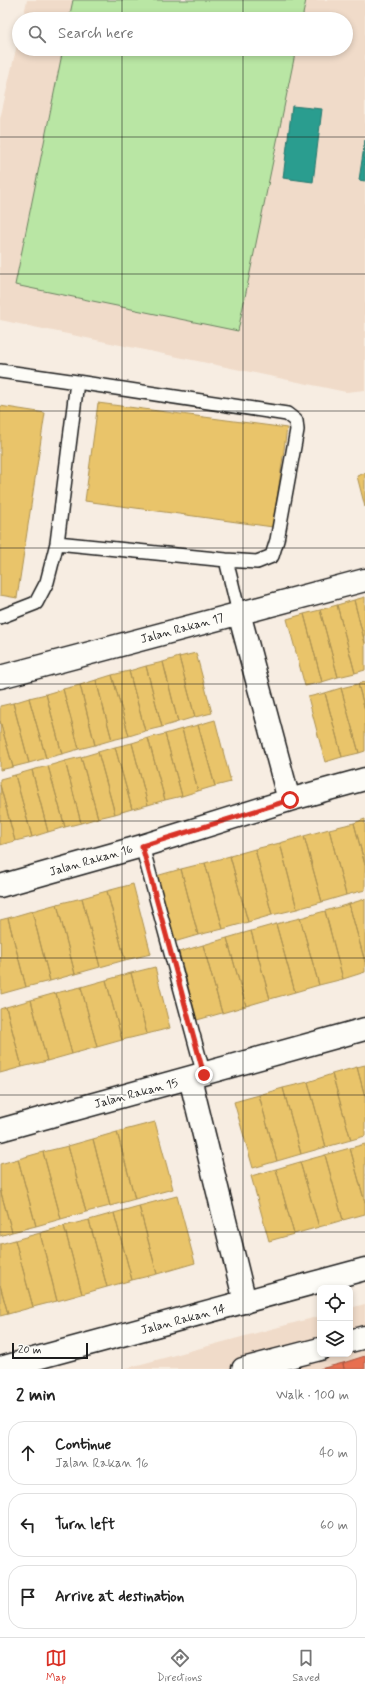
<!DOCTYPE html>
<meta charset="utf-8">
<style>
body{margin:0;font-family:Mynerve,sans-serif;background:#f6f6f6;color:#222}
.controls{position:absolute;right:12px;bottom:12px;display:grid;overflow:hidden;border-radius:8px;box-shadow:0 2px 6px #0003}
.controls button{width:36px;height:36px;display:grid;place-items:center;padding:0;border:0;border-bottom:1px solid #e0e0e0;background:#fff;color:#222;font:20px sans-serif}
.scale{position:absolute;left:12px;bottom:10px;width:76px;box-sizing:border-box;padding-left:4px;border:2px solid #1c1c1c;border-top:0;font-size:11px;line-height:14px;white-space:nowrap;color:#1c1c1c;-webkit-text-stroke:3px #fdfcf7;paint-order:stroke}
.stop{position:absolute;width:12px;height:12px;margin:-9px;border:3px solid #d93025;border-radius:50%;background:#fff}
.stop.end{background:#d93025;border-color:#fff;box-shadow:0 1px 4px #0008}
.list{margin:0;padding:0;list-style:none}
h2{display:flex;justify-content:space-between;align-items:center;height:52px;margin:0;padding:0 16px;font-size:17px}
h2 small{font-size:13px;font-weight:400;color:#767676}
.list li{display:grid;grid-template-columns:26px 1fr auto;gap:12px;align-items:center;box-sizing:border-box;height:64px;margin:0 8px 8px;padding:0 8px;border:1px solid #e0e0e0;border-radius:16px}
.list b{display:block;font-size:15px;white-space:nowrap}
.list p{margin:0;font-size:13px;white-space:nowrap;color:#767676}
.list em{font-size:13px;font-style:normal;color:#767676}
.icon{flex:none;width:22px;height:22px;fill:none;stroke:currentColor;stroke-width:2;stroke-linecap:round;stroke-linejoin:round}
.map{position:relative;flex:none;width:365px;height:1369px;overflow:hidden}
.search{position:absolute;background:#fff;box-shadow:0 2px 6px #0003;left:12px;right:12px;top:12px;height:44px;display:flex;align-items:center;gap:10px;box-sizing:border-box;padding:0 14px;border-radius:22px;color:#767676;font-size:15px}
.sheet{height:268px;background:#fff}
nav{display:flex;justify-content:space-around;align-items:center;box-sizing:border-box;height:56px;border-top:1px solid #e0e0e0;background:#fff;font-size:11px;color:#767676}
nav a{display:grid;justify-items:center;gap:2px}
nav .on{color:#d93025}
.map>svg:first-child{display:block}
.built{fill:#f0dbc9}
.green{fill:#b9e6a4;stroke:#6a8160}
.homes{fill:#e9c46a;stroke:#ac9253}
.shops{fill:#e76f51;stroke:#aa5641}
.schools{fill:#2a9d8f;stroke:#26766c}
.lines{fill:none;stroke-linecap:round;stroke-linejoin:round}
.lane-casing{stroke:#1c1c1c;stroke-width:16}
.street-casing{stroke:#1c1c1c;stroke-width:25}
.lane{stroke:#fdfcf7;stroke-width:13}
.street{stroke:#fdfcf7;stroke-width:22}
.route{stroke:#d93025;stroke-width:5}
.grid{fill:none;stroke:#1c1c1c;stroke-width:1;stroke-opacity:0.55}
.labels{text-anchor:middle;stroke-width:4;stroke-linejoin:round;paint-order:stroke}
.street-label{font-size:12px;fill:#1c1c1c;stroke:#fdfcf7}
</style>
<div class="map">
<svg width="365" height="1369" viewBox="0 0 365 1369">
<rect width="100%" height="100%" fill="#f7ede2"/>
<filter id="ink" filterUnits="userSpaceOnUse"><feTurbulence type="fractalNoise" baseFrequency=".025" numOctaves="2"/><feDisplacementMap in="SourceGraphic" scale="8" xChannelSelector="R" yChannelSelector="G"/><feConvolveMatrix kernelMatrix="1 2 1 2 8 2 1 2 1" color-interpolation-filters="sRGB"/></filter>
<g filter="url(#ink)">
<path class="built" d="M27,0H365V390L346,392L0,320V119L19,36V49H346V19H23Z
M365,1304V1369H123L320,1316V1354H350V1308Z"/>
<path class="green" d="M73,0H306L302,19H69Z
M63,49H296L238,331L15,285Z"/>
<path class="homes" d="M98,403L287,428L273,527L85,501Z
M0,406L45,413L17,598L0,595Z
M365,473V507L357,476Z
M365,597V643L354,600Z
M354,600L365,643V670L355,673L337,605Z
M337,605L355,673L338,677L320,610Z
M320,610L338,677L322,682L304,614Z
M304,614L322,682L305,686L287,619Z
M196,653L212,713L195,717L179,657Z
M179,657L195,717L178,722L163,662Z
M163,662L178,722L162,727L146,666Z
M146,666L162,727L145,731L129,671Z
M129,671L145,731L129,736L112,675Z
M112,675L129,736L112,740L96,680Z
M96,680L112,740L95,745L80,685Z
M365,682V710L358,684Z
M358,684L365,710V751L359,753L341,688Z
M80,685L95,745L79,749L63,689Z
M341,688L359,753L342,757L325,693Z
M63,689L79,749L62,754L46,694Z
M325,693L342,757L325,762L308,697Z
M46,694L62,754L46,758L29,698Z
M29,698L46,758L29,763L13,703Z
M13,703L29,763L13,767L0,721V706Z
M215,720L231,782L215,786L198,725Z
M0,721L13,767L0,770Z
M198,725L215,786L198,791L182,729Z
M182,729L198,791L182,796L165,734Z
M165,734L182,796L165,800L148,738Z
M148,738L165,800L148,805L132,743Z
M132,743L148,805L132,809L115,747Z
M115,747L132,809L115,814L98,752Z
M98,752L115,814L98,818L81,757Z
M81,757L98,818L81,823L65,761Z
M65,761L81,823L65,827L48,766Z
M48,766L65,827L48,832L32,770Z
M32,770L48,832L32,837L15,775Z
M15,775L32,837L15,841L0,785V779Z
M0,785L15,841L0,845Z
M365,819V865L354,823Z
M354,823L365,865V890L346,895L329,829Z
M329,829L346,895L322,902L304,836Z
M304,836L322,902L297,909L280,843Z
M280,843L297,909L272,915L255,849Z
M255,849L272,915L248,922L230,856Z
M230,856L248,922L223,929L205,863Z
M205,863L223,929L198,935L181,869Z
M181,869L198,935L174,942L156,876Z
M133,884L151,954L125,960L107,891Z
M107,891L125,960L100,967L82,898Z
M82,898L100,967L75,974L57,904Z
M365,899V962L349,904Z
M57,904L75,974L50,981L32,911Z
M349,904L365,962V972L343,979L325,911Z
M32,911L50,981L26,987L8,918Z
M325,911L343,979L319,985L300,918Z
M8,918L26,987L1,994L0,920Z
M300,918L319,985L295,992L276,924Z
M276,924L295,992L270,999L251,931Z
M251,931L270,999L246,1006L227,938Z
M227,938L246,1006L222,1013L203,945Z
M203,945L222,1013L197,1020L179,952Z
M155,967L170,1028L147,1034L131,973Z
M131,973L147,1034L122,1040L106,980Z
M106,980L122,1040L97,1047L81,987Z
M81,987L97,1047L72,1054L56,993Z
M56,993L72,1054L47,1061L31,1000Z
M31,1000L47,1061L22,1067L6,1007Z
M6,1007L22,1067L0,1073V1009Z
M365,1065V1097L357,1067Z
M357,1067L365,1097V1136L351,1140L332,1074Z
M332,1074L351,1140L326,1147L308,1082Z
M308,1082L326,1147L301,1154L283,1088Z
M283,1088L301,1154L277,1161L259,1095Z
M259,1095L277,1161L253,1168L234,1102Z
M155,1122L173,1189L135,1199L117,1132Z
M117,1132L135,1199L110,1206L93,1139Z
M93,1139L110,1206L86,1212L68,1146Z
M365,1144V1203L350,1148Z
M68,1146L86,1212L61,1219L43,1152Z
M350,1148L365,1203V1214L343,1220L325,1155Z
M43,1152L61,1219L36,1226L18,1159Z
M325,1155L343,1220L319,1227L300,1162Z
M18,1159L36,1226L12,1232L0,1189V1164Z
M300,1162L319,1227L294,1234L276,1169Z
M276,1169L294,1234L269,1241L251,1176Z
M0,1189L12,1232L0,1236Z
M177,1196L195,1263L157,1274L139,1206Z
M139,1206L157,1274L132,1280L114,1213Z
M114,1213L132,1280L107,1287L89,1220Z
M89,1220L107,1287L82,1294L64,1226Z
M64,1226L82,1294L57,1301L40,1233Z
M40,1233L57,1301L33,1307L15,1240Z
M15,1240L33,1307L8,1314L0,1285V1244Z
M0,1285L8,1314L0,1316Z"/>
<path class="shops" d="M365,1356V1369H344L343,1363Z
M343,1363L344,1369H320Z"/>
<path class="schools" d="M292,106L322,109L313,182L283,178Z
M365,140V181L359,180Z"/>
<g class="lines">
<defs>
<path id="lane" d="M0,371L77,382
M226,560L239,613
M0,617L36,603L47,582L57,543L77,382L287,414L296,421L297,430L277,540L272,556L257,562L226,560L57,543
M142,846L204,1075"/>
<path id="street" d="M239,613L289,800
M0,677L365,580
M0,886L142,846L289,800L365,779
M190,1078L245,1302
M0,1130L365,1029
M350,1341L365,1337
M0,1368L365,1269
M243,1369L320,1349"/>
</defs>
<use href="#lane" class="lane-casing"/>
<use href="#street" class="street-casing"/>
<use href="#lane" class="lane"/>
<use href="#street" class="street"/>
</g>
</g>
<g class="lines" filter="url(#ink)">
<path class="route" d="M204,1075L142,846L290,800"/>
</g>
<path class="grid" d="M122,0V19M243,0V19M122,49V1369M243,49V1369M0,137H365M0,274H365M0,411H365M0,548H365M0,684H365M0,821H365M0,958H365M0,1095H365M0,1232H365"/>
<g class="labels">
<g class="street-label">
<text transform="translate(182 628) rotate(-15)" y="4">Jalan Rakan 17</text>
<text transform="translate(91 860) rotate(-16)" y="4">Jalan Rakan 16</text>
<text transform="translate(136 1093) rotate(-15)" y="4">Jalan Rakan 15</text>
<text transform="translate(183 1319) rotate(-15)" y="4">Jalan Rakan 14</text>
</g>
</g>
</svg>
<div class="controls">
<button><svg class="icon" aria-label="locate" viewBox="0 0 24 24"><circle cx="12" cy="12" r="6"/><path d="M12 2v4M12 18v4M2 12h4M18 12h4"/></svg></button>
<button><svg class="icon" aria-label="layers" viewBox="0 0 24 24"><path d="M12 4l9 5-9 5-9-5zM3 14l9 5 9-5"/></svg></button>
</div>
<div class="scale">20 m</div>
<div class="stop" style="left:290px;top:800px"></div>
<div class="stop end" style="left:204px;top:1075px"></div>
<div class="search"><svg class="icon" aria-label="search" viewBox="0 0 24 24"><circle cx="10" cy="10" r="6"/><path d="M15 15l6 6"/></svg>Search here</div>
</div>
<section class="sheet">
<h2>2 min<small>Walk · 100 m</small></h2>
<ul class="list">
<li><svg class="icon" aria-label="ahead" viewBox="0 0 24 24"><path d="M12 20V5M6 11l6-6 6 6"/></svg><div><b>Continue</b><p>Jalan Rakan 16</p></div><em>40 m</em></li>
<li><svg class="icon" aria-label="left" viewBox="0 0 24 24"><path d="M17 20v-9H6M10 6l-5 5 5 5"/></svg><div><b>Turn left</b></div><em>60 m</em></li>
<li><svg class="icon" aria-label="arrive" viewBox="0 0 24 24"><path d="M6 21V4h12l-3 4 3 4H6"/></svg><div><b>Arrive at destination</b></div></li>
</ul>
</section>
<nav>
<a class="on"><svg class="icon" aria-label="map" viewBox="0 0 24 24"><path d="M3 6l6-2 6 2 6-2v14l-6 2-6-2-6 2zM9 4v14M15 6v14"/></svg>Map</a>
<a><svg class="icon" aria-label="directions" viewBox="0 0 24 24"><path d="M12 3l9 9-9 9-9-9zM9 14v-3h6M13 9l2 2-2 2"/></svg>Directions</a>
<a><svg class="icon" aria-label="saved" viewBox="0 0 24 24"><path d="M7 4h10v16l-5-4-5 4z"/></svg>Saved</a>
</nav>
